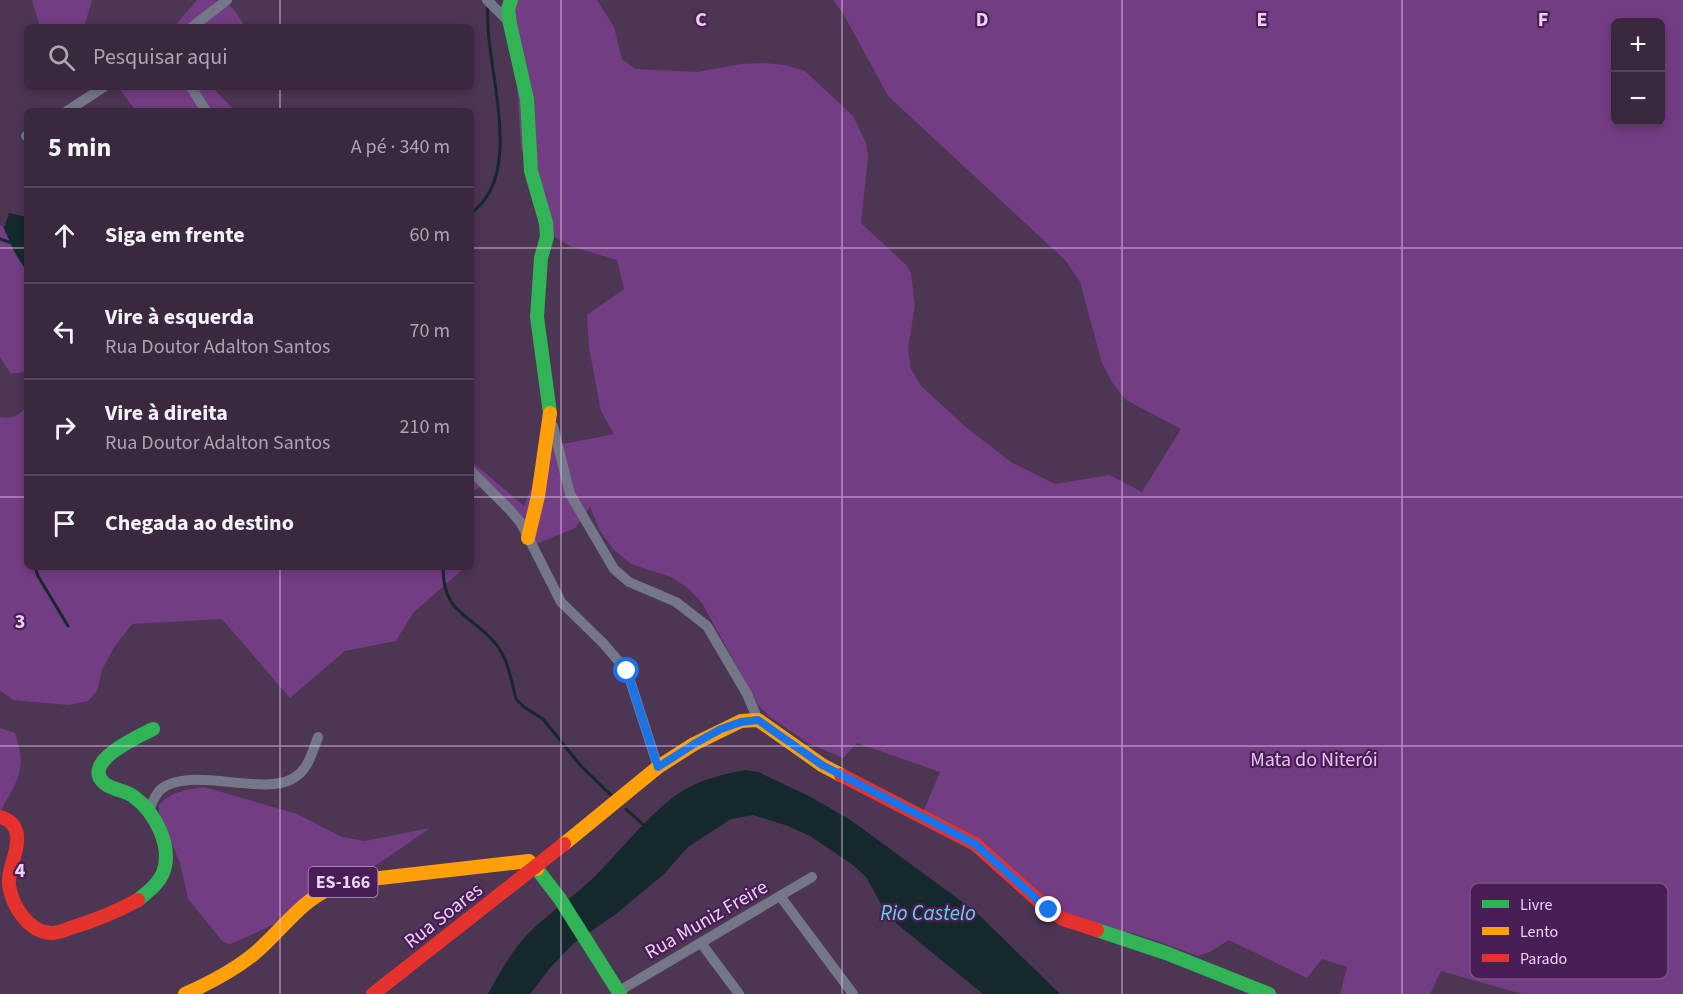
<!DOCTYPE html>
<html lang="pt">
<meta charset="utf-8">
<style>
body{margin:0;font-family:"Source Sans 3",sans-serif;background:#413046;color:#f1f3f6}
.controls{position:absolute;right:18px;top:18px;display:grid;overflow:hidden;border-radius:9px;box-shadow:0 3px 9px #0003}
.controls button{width:54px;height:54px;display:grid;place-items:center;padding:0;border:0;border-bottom:2px solid #544459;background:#3a283f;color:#f1f3f6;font:30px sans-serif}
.stop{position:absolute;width:18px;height:18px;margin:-14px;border:4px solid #1a73e8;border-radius:50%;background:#fff}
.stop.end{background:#1a73e8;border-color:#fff;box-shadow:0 2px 6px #0008}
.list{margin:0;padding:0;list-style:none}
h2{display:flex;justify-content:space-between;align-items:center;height:78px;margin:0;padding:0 24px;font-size:26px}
h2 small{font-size:20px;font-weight:400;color:#aba6b0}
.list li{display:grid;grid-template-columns:39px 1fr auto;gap:18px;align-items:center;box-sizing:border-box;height:96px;padding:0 24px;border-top:2px solid #544459}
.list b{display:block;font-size:22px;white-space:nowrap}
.list p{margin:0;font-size:20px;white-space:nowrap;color:#aba6b0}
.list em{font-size:20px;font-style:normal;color:#aba6b0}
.icon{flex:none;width:33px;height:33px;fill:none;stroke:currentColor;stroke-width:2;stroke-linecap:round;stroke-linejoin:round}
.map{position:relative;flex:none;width:1683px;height:994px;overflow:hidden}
.search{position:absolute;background:#3a283f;box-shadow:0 3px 9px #0003;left:24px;top:24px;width:450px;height:66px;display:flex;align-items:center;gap:15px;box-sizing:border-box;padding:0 21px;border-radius:9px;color:#aba6b0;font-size:22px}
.panel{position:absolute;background:#3a283f;box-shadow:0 3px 9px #0003;left:24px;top:108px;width:450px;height:462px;border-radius:9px}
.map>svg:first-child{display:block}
.green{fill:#733d83;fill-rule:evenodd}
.water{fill:#15292d}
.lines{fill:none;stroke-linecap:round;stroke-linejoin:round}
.stream{stroke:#15292d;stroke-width:3}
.street{stroke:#737788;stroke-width:10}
.fast{stroke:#30b455;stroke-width:14}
.slow{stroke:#ff9f0a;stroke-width:14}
.jam{stroke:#e5322d;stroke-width:14}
.route{stroke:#1a73e8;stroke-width:8}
.grid{fill:none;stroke:#ebd2f3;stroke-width:1.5;stroke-opacity:0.55}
.labels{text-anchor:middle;stroke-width:4.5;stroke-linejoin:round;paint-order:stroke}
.shield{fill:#491d55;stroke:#ba9cc4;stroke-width:1.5}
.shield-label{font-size:18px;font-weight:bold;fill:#ebd2f3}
.park-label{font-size:20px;fill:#e6c3f1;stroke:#491d55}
.street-label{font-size:20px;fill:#ebd2f3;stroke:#491d55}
.water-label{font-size:21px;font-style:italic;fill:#5dd9dd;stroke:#491d55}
.key{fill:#491d55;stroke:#7a5384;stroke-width:1.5}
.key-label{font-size:16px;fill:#ebd2f3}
.grid-label{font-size:20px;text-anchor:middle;font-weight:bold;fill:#ebd2f3;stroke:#491d55;stroke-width:4.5;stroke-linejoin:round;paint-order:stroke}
</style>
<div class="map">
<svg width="1683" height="994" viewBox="0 0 1683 994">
<rect width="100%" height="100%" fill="#4d3554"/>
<path class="green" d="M32,0H92L84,27H40Z
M197,0C227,0 230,1 245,27H174Z
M512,0H597L614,27L622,59L635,69L698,72L741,64L764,63L785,65L805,71L853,116L866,143L868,157L861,223L906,265L911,273L915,305L908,349L911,369L921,386L967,428L1011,462L1055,484L1110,475L1142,492L1181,429L1126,400L1112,382L1102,363L1080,282L1065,260L888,96L844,15L833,0H1683V994H1522L1441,971L1430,994H1340L1347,967L1322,959L1307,978L1229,940L1210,952L1198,956L1157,941L1132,933L1115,931L1061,911L924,810L940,772L857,743L843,758L808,743L769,716L758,705L702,603L688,588L671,577L631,564L614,550L600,531L590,507L575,528L529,547L503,505L480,487L471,493V461L524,506L548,447L614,434L601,411L589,348L587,315L624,289L617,260L570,246L555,237L521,149ZM1616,22H1660V122H1616Z
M118,87H212L235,111H136Z
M0,225L3,226L14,251L27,272V371L11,374L0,357Z
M27,406V567L464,568L413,613L396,641L345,651L290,698L222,619L132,624L113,649L102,670L97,691L88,701L68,705L13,700L0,690V417C13,420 19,415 27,406Z
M0,728L15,733C28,771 17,779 0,813Z
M204,787L297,814L342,837L365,841L430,828C367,873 301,915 230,944L223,942L188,899L180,863L159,813V805C172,791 186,790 204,787Z"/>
<path class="water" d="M9,213L27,217V272L14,251L3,226H5Z
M745,770L758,772L809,796L852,821L976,912L1060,994H983L897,924L882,906L866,877L853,865L810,836L788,826L753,815L731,819L688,847L663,875L646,889L616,914L574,943L550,968L530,994H488C501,970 515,945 535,927C556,908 579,893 598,873C623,848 654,808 684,790C703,779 723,774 745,770Z"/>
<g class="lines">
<path class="stream" d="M471,213C528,173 483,64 488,6
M0,239L12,243
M35,567L38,576L68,626
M443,567C443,615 469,612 495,643C508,658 511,680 516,699L524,707L543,719L581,766L612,796
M626,809L647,828"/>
<path class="street" d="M487,0L510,23
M192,27L227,0
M191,87L206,111
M67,111L104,87
M26,136H27
M553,426L570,494L614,569L629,582L676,602L707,626L747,694L758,720
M471,471L510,510L521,523L561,602L603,643L627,671L658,767
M149,810C152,803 155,795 160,790C187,765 261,796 292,779C308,771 312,753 318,737
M780,896L853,994
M701,943L739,994
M619,991L812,877"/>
<path class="fast" d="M511,0L508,9L510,24L527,99L531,171L546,223L547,237L541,258L537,317L550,413
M537,869L560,899L620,994
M138,900C147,892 158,885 163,873C173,846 155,812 133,796C124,790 112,790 104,783C80,762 141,735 153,729
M1097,930L1166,953L1269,994"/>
<path class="slow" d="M528,538L538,496L550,413
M564,844L658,767L694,744L741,721L758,720L822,765L841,775
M185,994C210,983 233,971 254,954C287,926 301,897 345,882L529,861L537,869"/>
<path class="jam" d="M841,775L975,844L1049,910L1063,919L1097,930
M0,817C10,820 16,825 17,836C19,853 7,868 9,885C12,906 29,933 52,933C58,933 65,930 70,928C94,921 116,912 138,900
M373,994L564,844"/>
</g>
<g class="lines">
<path class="route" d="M627,671L658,767L694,744L721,729L741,722L758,720L822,765L975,844L1049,910"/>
</g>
<path class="grid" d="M280,0V27M561,0V994M842,0V994M1122,0V994M1402,0V994M280,87V111M0,248H27M471,248H1683M0,497H27M471,497H1683M280,567V994M0,746H1683"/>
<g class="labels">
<rect class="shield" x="308.5" y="867" width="69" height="30" rx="4.5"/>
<g class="shield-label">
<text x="343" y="888">ES-166</text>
</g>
<g class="park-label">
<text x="1314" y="766">Mata do Niterói</text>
</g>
<g class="street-label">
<text transform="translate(443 915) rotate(-38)" y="7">Rua Soares</text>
<text transform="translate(706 919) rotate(-30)" y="7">Rua Muniz Freire</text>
</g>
<g class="water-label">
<text x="928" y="920">Rio Castelo</text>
</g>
</g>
<rect x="1470" y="883" width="198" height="96" rx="9" class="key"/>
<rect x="1482" y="900" width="27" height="8" fill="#30b455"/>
<rect x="1482" y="927" width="27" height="8" fill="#ff9f0a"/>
<rect x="1482" y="954" width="27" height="8" fill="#e5322d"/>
<g class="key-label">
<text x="1520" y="910">Livre</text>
<text x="1520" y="937">Lento</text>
<text x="1520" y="964">Parado</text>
</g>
<g class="grid-label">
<text x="701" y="26">C</text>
<text x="982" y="26">D</text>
<text x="1262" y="26">E</text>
<text x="1543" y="26">F</text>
<text x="20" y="628">3</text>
<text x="20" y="877">4</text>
</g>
</svg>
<div class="controls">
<button>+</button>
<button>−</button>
</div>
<div class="stop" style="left:627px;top:671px"></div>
<div class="stop end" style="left:1049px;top:910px"></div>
<div class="search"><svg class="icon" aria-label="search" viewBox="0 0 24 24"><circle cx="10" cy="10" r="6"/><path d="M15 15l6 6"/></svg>Pesquisar aqui</div>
<section class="panel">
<h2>5 min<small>A pé · 340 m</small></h2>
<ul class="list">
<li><svg class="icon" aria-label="ahead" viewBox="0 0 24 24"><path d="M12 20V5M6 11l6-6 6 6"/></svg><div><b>Siga em frente</b></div><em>60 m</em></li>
<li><svg class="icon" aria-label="left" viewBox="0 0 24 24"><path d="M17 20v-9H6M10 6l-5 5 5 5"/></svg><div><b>Vire à esquerda</b><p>Rua Doutor Adalton Santos</p></div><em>70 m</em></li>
<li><svg class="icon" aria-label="right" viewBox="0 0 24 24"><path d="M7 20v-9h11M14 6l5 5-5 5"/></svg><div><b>Vire à direita</b><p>Rua Doutor Adalton Santos</p></div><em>210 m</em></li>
<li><svg class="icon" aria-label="arrive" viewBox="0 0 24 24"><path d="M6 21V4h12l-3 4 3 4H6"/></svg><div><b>Chegada ao destino</b></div></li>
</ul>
</section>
</div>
